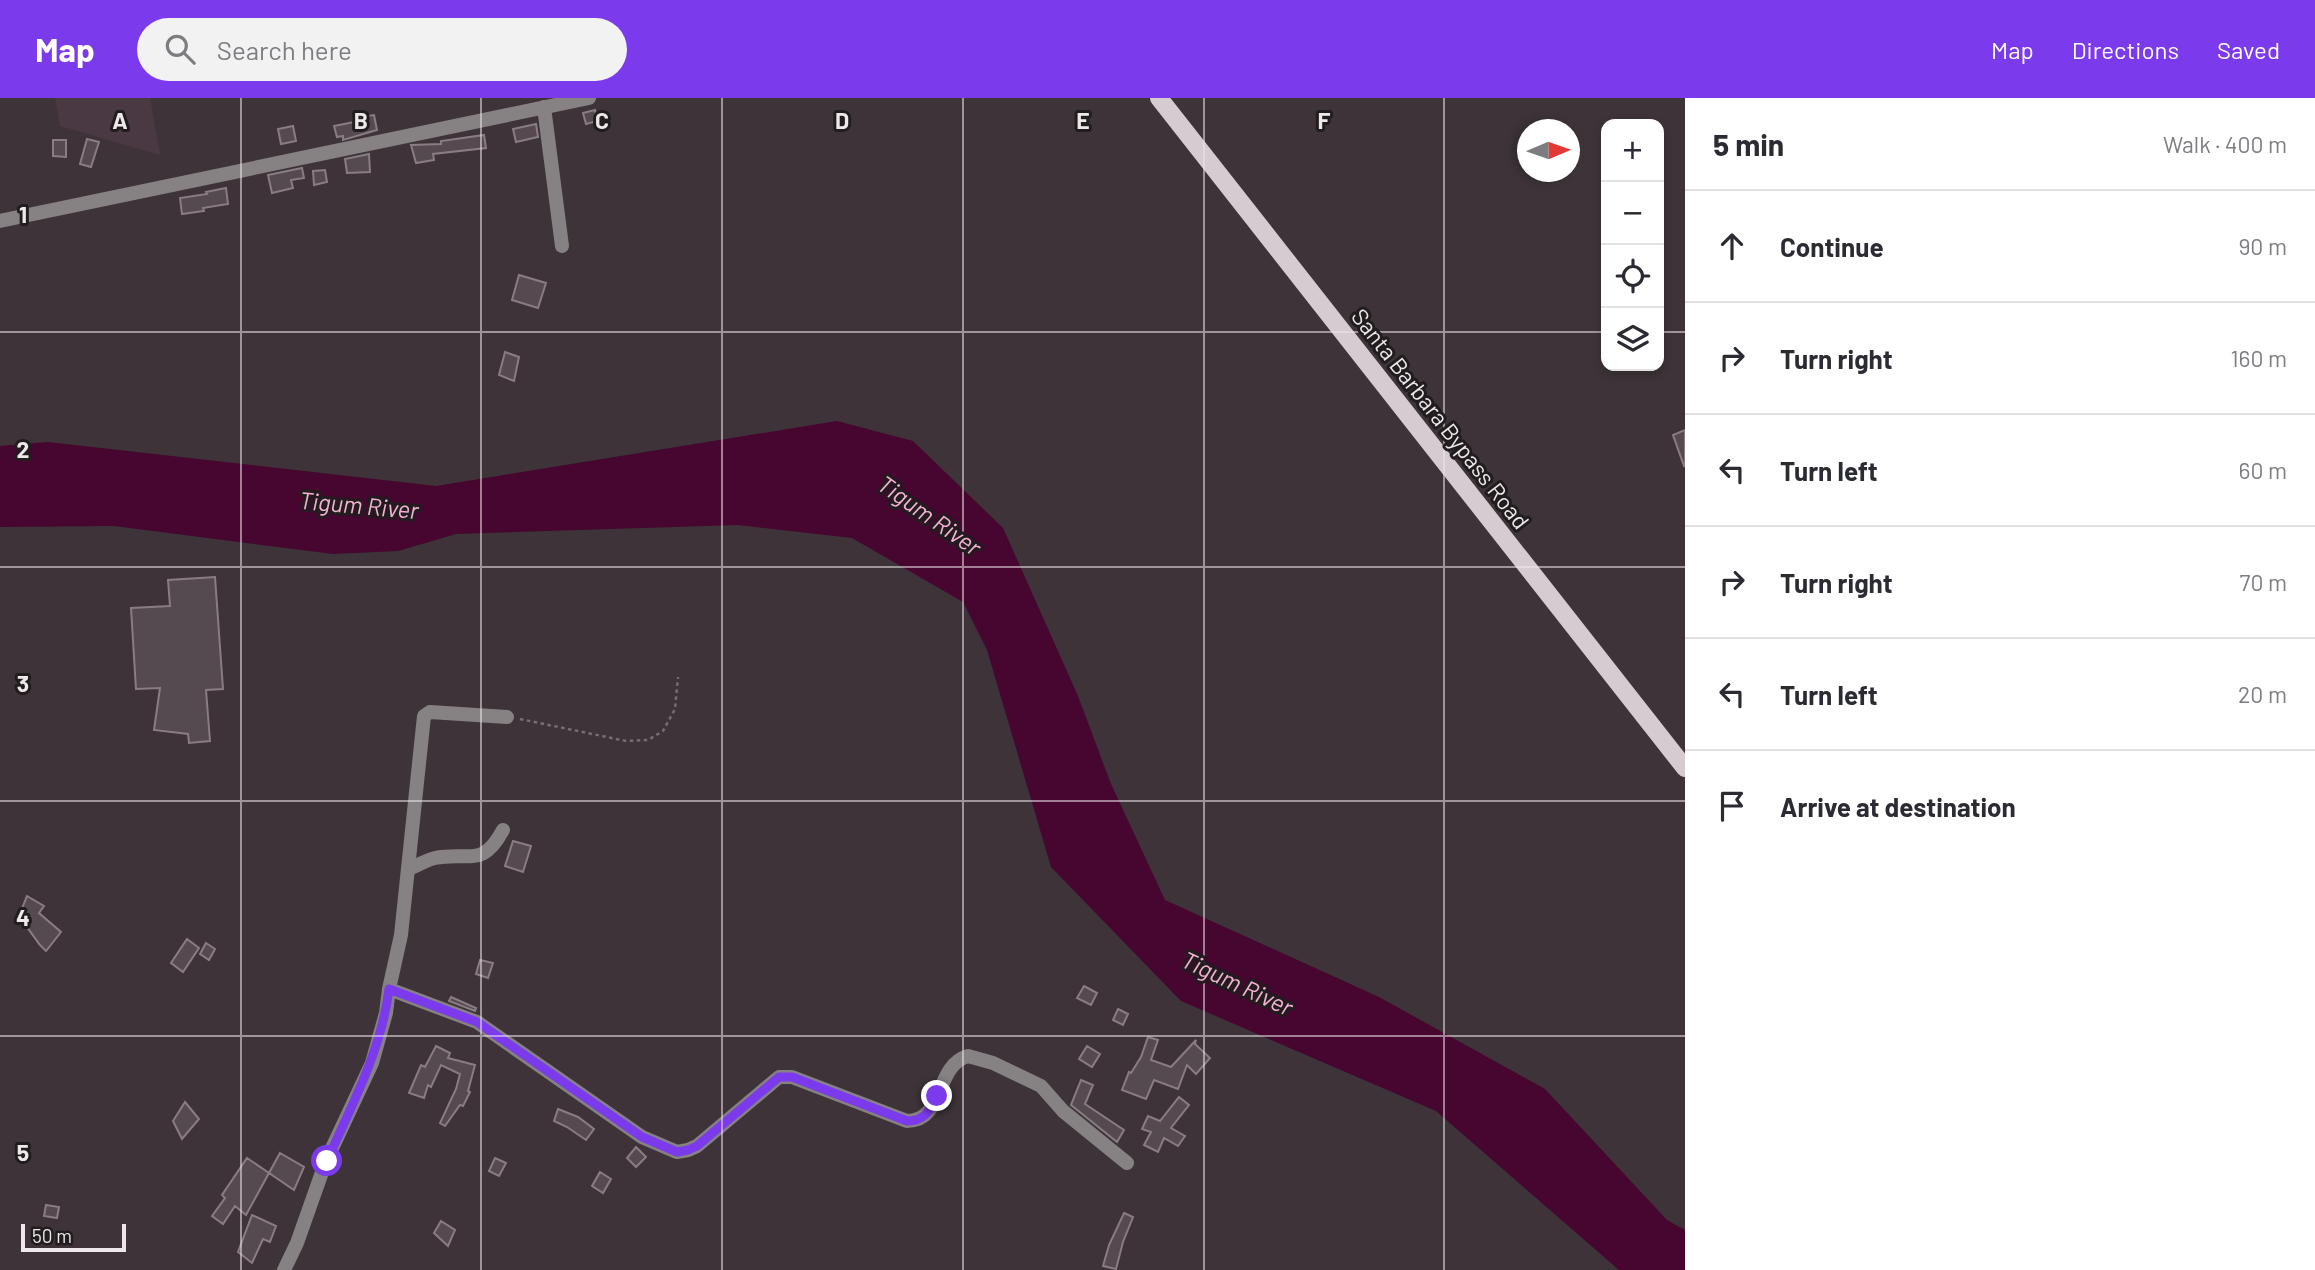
<!DOCTYPE html>
<meta charset="utf-8">
<style>
body{margin:0;font-family:Barlow,sans-serif;background:#f2f2f3;color:#2b2b33}
.controls{position:absolute;right:21px;top:21px;display:grid;overflow:hidden;border-radius:14px;box-shadow:0 4px 10px #0003}
.controls button{width:63px;height:63px;display:grid;place-items:center;padding:0;border:0;border-bottom:2px solid #e1e1e2;background:#fff;color:#2b2b33;font:35px sans-serif}
.compass{position:absolute;left:1517px;top:21px;width:63px;height:63px;border-radius:50%;background:#fff;box-shadow:0 4px 10px #0003;rotate:88deg}
.scale{position:absolute;left:21px;bottom:18px;width:105px;box-sizing:border-box;padding-left:7px;border:4px solid #eee7eb;border-top:0;font-size:19px;line-height:24px;white-space:nowrap;color:#eee7eb;-webkit-text-stroke:5px #211c1e;paint-order:stroke}
.stop{position:absolute;width:21px;height:21px;margin:-16px;border:5px solid #7c3aed;border-radius:50%;background:#fff}
.stop.end{background:#7c3aed;border-color:#fff;box-shadow:0 2px 7px #0008}
.list{margin:0;padding:0;list-style:none}
h2{display:flex;justify-content:space-between;align-items:center;height:91px;margin:0;padding:0 28px;font-size:30px}
h2 small{font-size:23px;font-weight:400;color:#7c7c81}
.list li{display:grid;grid-template-columns:46px 1fr auto;gap:21px;align-items:center;box-sizing:border-box;height:112px;padding:0 28px;border-top:2px solid #e1e1e2}
.list b{display:block;font-size:26px;white-space:nowrap}
.list em{font-size:23px;font-style:normal;color:#7c7c81}
.icon{flex:none;width:38px;height:38px;fill:none;stroke:currentColor;stroke-width:2;stroke-linecap:round;stroke-linejoin:round}
.map{position:relative;flex:none;width:1685px;height:1172px;overflow:hidden}
header{display:flex;align-items:center;gap:42px;box-sizing:border-box;height:98px;padding:0 35px;background:#7c3aed;color:#fff}
header strong{font-size:33px}
nav{display:flex;gap:38px;margin-inline-start:auto;font-size:24px}
.search{width:490px;height:63px;background:#f2f2f3;display:flex;align-items:center;gap:18px;box-sizing:border-box;padding:0 24px;border-radius:38px;color:#7c7c81;font-size:26px}
main{display:flex}
aside{flex:1;background:#fff}
.map>svg:first-child{display:block}
.built{fill:#4a3942}
.water{fill:#46062f}
.building{fill:#554a4f;stroke:#897d83;stroke-width:2}
.lines{fill:none;stroke-linecap:round;stroke-linejoin:round}
.path{stroke:#776e73;stroke-width:2.5;stroke-dasharray:3.5 3.5;stroke-linecap:butt}
.minor{stroke:#868183;stroke-width:14}
.major{stroke:#d6cbd0;stroke-width:18}
.route{stroke:#7c3aed;stroke-width:9}
.grid{fill:none;stroke:#eee7eb;stroke-width:2;stroke-opacity:0.55}
.labels{text-anchor:middle;stroke-width:6;stroke-linejoin:round;paint-order:stroke}
.street-label{font-size:23px;fill:#eee7eb;stroke:#211c1e}
.water-label{font-size:24px;font-style:italic;fill:#f7afd4;stroke:#211c1e}
.grid-label{font-size:23px;text-anchor:middle;font-weight:bold;fill:#eee7eb;stroke:#211c1e;stroke-width:6;stroke-linejoin:round;paint-order:stroke}
</style>
<header>
<strong>Map</strong>
<div class="search"><svg class="icon" aria-label="search" viewBox="0 0 24 24"><circle cx="10" cy="10" r="6"/><path d="M15 15l6 6"/></svg>Search here</div>
<nav><a>Map</a><a>Directions</a><a>Saved</a></nav>
</header>
<main>
<div class="map">
<svg width="1685" height="1172" viewBox="0 0 1685 1172">
<rect width="100%" height="100%" fill="#3d3338"/>
<path class="built" d="M55,0H150L160,57L60,28Z"/>
<path class="water" d="M837,323L913,343L1003,430L1078,598L1111,686L1165,802L1379,899L1545,991L1667,1122L1685,1132V1172H1619L1436,1013L1181,903L1051,769L987,552L963,504L852,440L738,427L456,436L398,453L333,456L114,428L0,429V348L48,344L436,388Z"/>
<path class="building" d="M595,12L597,23L586,26L583,15Z
M374,17L377,32L343,42V38L337,39L334,28L354,24L353,20Z
M536,26L538,39L516,44L513,31Z
M293,28L296,43L281,46L278,31Z
M484,37L486,50L433,56L434,62L416,65L411,47L441,46V43Z
M87,41L99,44L91,69L80,66Z
M53,42H66V59L53,58Z
M369,56L370,74L347,75L345,61Z
M302,70L304,80L291,82L293,90L272,95L268,77Z
M325,72L327,84L314,87L313,73Z
M226,90L228,106L203,110L204,113L182,116L180,100L207,96L206,94Z
M519,177L546,185L538,210L512,202Z
M505,254L519,259L514,283L499,277Z
M1685,332V367L1684,368L1673,337Z
M215,479L223,591L206,592L210,643L189,645L188,636L154,632L160,590L136,591L131,510L170,508L168,482Z
M513,743L531,748L523,774L505,768Z
M27,798L44,808L39,815L61,834L46,853L40,847L19,818Z
M187,841L199,850L183,874L171,865Z
M206,845L215,851L209,862L200,856Z
M480,862L493,865L488,880L476,876Z
M1084,888L1097,895L1091,907L1077,900Z
M451,899L476,910L475,913L449,903Z
M1118,911L1128,916L1123,927L1113,922Z
M1148,939L1158,942L1151,962L1171,969L1196,942L1195,946L1210,960L1196,976L1187,967L1178,991L1154,982L1146,1001L1122,992L1129,974L1131,975L1141,959Z
M436,948L450,955L448,960L475,967L468,993L470,994L463,1008L460,1007L445,1028L440,1025L456,991L460,976L441,967L431,989L428,987L424,1000L409,995L421,967L425,969Z
M1087,948L1100,956L1092,969L1079,961Z
M1081,982L1093,987L1085,1006L1124,1032L1117,1044L1071,1007Z
M1179,999L1189,1007L1171,1030L1185,1038L1178,1048L1164,1040L1158,1054L1144,1047L1151,1034L1142,1031L1148,1018L1160,1023Z
M185,1004L199,1021L182,1041L173,1023Z
M558,1011L578,1019L594,1031L586,1042L567,1029L554,1023Z
M636,1049L646,1059L636,1069L627,1060Z
M280,1055L304,1069L294,1092L269,1075Z
M247,1060L269,1075L246,1117L235,1108L223,1126L212,1118L225,1100L222,1097Z
M495,1060L506,1065L499,1078L489,1073Z
M600,1074L611,1081L603,1095L592,1088Z
M46,1107L59,1109L57,1120L44,1118Z
M1124,1115L1133,1119L1123,1144L1116,1171L1103,1168L1109,1147Z
M252,1117L276,1128L270,1144L263,1141L252,1165L238,1154Z
M441,1123L455,1132L448,1148L434,1135Z"/>
<g class="lines">
<path class="path" d="M520,621L626,643L648,642L663,633L675,611L678,579"/>
<path class="minor" d="M544,9L562,148
M0,123L589,0
M409,771C417,768 426,762 435,760C469,753 482,771 503,732
M389,891L401,837L424,618L430,614L507,619
M284,1172L297,1145L326,1063L372,965L386,915L389,891L477,924L642,1039L677,1054L688,1052L697,1048L779,979H792L907,1023C945,1023 934,968 968,958L993,965L1041,988L1063,1013L1127,1065"/>
<path class="major" d="M1159,0L1685,670"/>
</g>
<g class="lines">
<path class="route" d="M327,1063C352,1006 381,954 389,891L477,924L642,1039L677,1054L688,1052L697,1048L779,979H792L907,1023C925,1023 929,1013 937,998"/>
</g>
<path class="grid" d="M241,0V1172M481,0V1172M722,0V1172M963,0V1172M1204,0V1172M1444,0V1172M0,234H1606M1659,234H1685M0,469H1685M0,703H1685M0,938H1685"/>
<g class="labels">
<g class="street-label">
<text transform="translate(1440 321) rotate(52)" y="8">Santa Barbara Bypass Road</text>
</g>
<g class="water-label">
<text transform="translate(359 408) rotate(5)" y="8">Tigum River</text>
<text transform="translate(929 418) rotate(35)" y="8">Tigum River</text>
<text transform="translate(1237 886) rotate(25)" y="8">Tigum River</text>
</g>
</g>
<g class="grid-label">
<text x="120" y="31">A</text>
<text x="361" y="31">B</text>
<text x="602" y="31">C</text>
<text x="842" y="31">D</text>
<text x="1083" y="31">E</text>
<text x="1324" y="31">F</text>
<text x="23" y="125">1</text>
<text x="23" y="360">2</text>
<text x="23" y="594">3</text>
<text x="23" y="828">4</text>
<text x="23" y="1063">5</text>
</g>
</svg>
<div class="controls">
<button>+</button>
<button>−</button>
<button><svg class="icon" aria-label="locate" viewBox="0 0 24 24"><circle cx="12" cy="12" r="6"/><path d="M12 2v4M12 18v4M2 12h4M18 12h4"/></svg></button>
<button><svg class="icon" aria-label="layers" viewBox="0 0 24 24"><path d="M12 4l9 5-9 5-9-5zM3 14l9 5 9-5"/></svg></button>
</div>
<svg class="compass" viewBox="-18 -18 36 36"><path d="M0-13l5 13h-10z" fill="#e53935"/><path d="M0 13l5-13h-10z" fill="#7c7c81"/></svg>
<div class="scale">50 m</div>
<div class="stop" style="left:327px;top:1063px"></div>
<div class="stop end" style="left:937px;top:998px"></div>
</div>
<aside>
<h2>5 min<small>Walk · 400 m</small></h2>
<ul class="list">
<li><svg class="icon" aria-label="ahead" viewBox="0 0 24 24"><path d="M12 20V5M6 11l6-6 6 6"/></svg><div><b>Continue</b></div><em>90 m</em></li>
<li><svg class="icon" aria-label="right" viewBox="0 0 24 24"><path d="M7 20v-9h11M14 6l5 5-5 5"/></svg><div><b>Turn right</b></div><em>160 m</em></li>
<li><svg class="icon" aria-label="left" viewBox="0 0 24 24"><path d="M17 20v-9H6M10 6l-5 5 5 5"/></svg><div><b>Turn left</b></div><em>60 m</em></li>
<li><svg class="icon" aria-label="right" viewBox="0 0 24 24"><path d="M7 20v-9h11M14 6l5 5-5 5"/></svg><div><b>Turn right</b></div><em>70 m</em></li>
<li><svg class="icon" aria-label="left" viewBox="0 0 24 24"><path d="M17 20v-9H6M10 6l-5 5 5 5"/></svg><div><b>Turn left</b></div><em>20 m</em></li>
<li><svg class="icon" aria-label="arrive" viewBox="0 0 24 24"><path d="M6 21V4h12l-3 4 3 4H6"/></svg><div><b>Arrive at destination</b></div></li>
</ul>
</aside>
</main>
